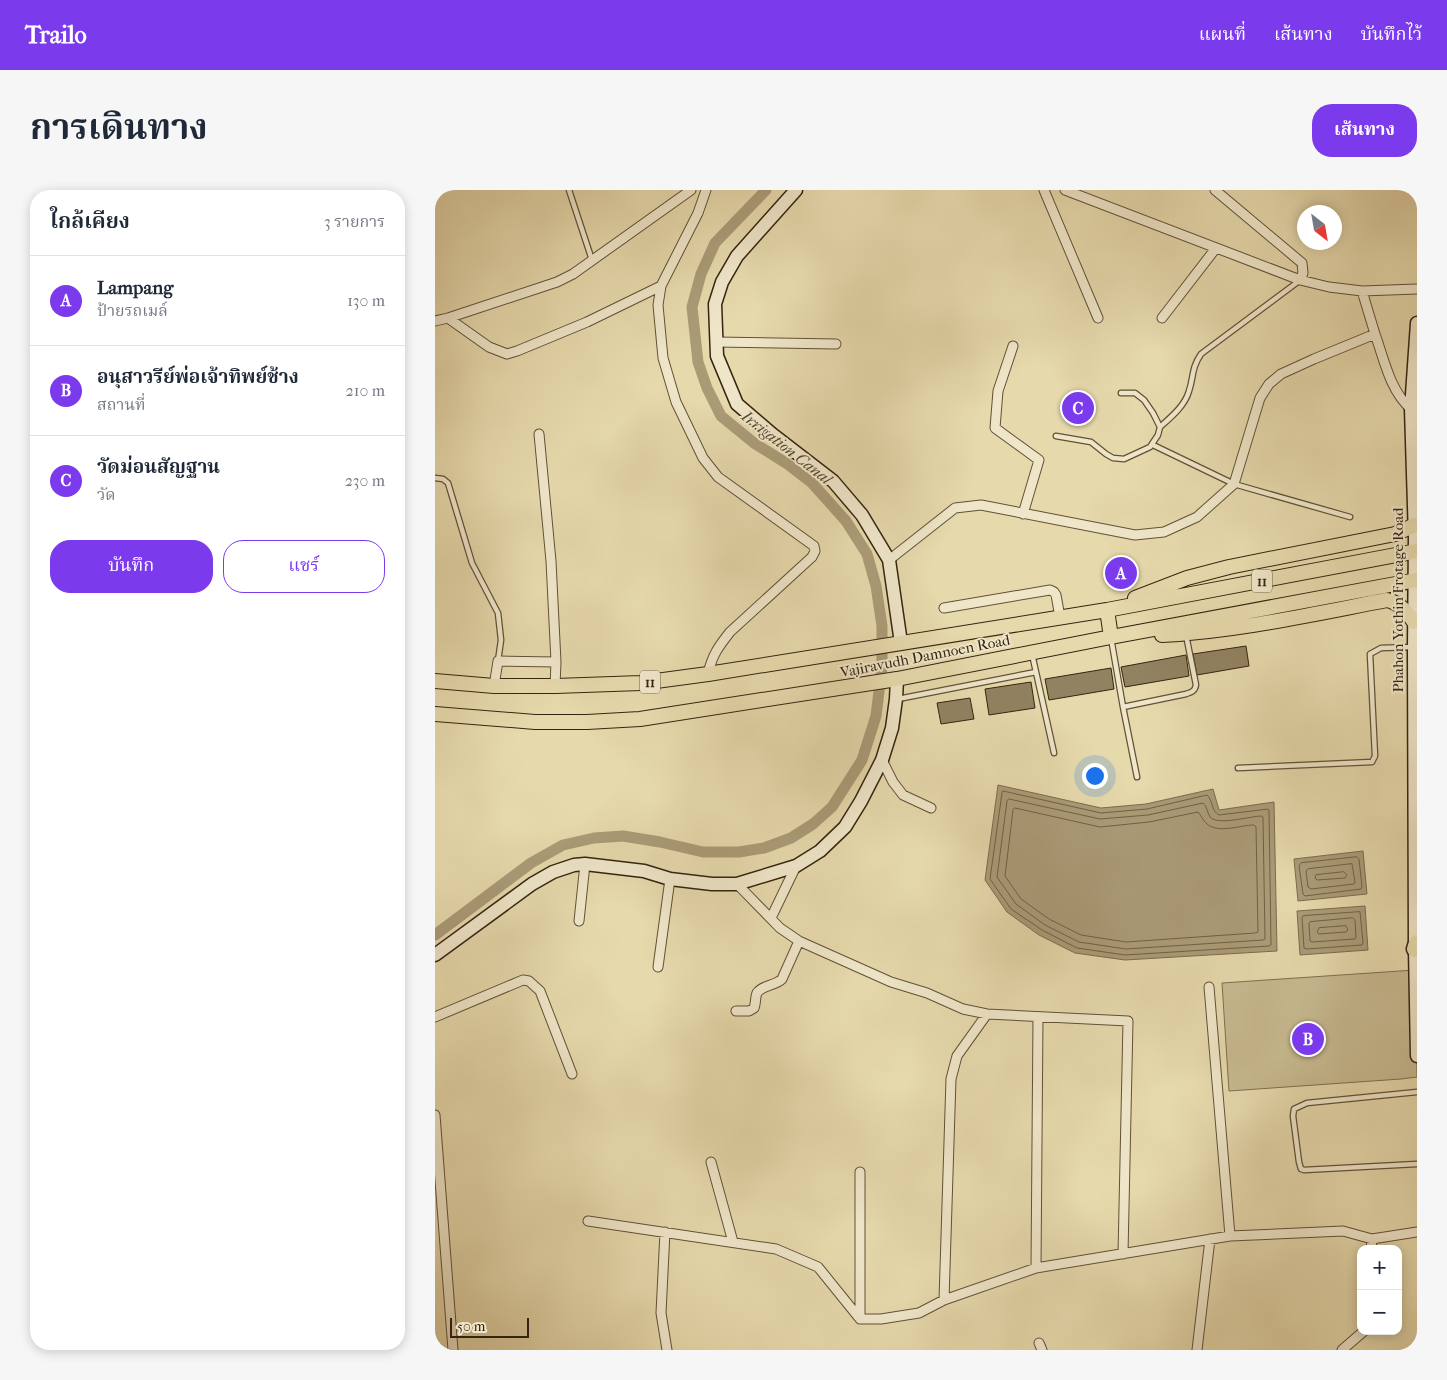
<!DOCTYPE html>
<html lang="th">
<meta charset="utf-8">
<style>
body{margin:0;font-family:"IM FELL French Canon","Noto Serif Thai",serif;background:#f6f6f7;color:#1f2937}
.controls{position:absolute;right:15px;bottom:15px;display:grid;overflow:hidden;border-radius:10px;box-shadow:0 2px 12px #0003}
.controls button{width:45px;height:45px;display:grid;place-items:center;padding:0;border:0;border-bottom:1px solid #e0e1e3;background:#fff;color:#1f2937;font:25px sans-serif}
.compass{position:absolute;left:862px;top:15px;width:45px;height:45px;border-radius:50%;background:#fff;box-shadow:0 2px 12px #0003;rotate:149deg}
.scale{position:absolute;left:15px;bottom:12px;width:79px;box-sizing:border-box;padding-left:5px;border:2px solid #352410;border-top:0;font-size:14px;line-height:18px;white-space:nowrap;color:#352410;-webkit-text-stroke:4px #efe6c9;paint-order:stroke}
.you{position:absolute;left:659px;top:585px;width:18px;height:18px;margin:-12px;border:4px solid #fff;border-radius:50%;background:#1a73e8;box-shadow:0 0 0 8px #1a73e833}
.badge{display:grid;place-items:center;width:32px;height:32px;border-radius:50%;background:#7c3aed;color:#fff;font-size:16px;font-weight:700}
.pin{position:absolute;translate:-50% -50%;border:2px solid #fff;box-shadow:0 1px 5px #0006}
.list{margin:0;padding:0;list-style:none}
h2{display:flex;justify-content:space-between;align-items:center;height:65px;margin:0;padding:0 20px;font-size:21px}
h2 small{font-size:16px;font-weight:400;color:#747a83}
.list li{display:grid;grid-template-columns:32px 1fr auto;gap:15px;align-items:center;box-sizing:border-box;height:90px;padding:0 20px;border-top:1px solid #e0e1e3}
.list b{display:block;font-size:19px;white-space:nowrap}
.list p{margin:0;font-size:16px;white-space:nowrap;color:#747a83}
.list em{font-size:16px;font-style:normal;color:#747a83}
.actions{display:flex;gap:10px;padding:15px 20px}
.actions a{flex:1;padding:11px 0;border:1px solid #7c3aed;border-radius:20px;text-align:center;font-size:18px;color:#7c3aed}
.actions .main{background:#7c3aed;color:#fff}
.map{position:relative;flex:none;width:982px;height:1160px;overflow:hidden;border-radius:20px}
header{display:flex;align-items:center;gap:30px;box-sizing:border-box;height:70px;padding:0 25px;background:#7c3aed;color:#fff}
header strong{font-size:24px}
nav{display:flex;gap:28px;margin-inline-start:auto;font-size:18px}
.intro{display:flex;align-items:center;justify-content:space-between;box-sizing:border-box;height:120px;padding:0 30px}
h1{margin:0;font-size:35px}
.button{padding:12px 22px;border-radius:20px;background:#7c3aed;color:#fff;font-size:18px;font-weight:700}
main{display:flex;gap:30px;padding:0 30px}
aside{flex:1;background:#fff;border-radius:20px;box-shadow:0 2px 12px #0003}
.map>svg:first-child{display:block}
.green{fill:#c8ba91;stroke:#7e6f50}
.water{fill:#aa9b77;stroke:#7b6b4e}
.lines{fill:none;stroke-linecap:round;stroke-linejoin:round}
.shore{stroke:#706044;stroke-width:1}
.canal{stroke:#aa9b77;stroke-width:11}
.building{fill:#918261;stroke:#352410}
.lane-casing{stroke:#615137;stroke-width:7}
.street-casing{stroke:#615137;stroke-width:11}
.secondary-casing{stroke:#352410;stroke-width:15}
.primary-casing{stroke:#352410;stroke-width:16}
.highway-casing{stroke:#352410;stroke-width:19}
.lane{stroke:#efe6c9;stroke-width:4.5}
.street{stroke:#efe6c9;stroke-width:9}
.secondary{stroke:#efe6c9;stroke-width:12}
.primary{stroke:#e6d9ac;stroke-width:14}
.highway{stroke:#e6d9ac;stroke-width:16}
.labels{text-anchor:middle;stroke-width:4;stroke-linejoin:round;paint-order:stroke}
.shield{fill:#efe6c9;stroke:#6d5e48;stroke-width:1}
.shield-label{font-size:14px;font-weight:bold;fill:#352410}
.street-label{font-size:15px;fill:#352410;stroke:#efe6c9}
.water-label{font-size:16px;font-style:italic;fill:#58482f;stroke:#efe6c9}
</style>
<header>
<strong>Trailo</strong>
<nav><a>แผนที่</a><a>เส้นทาง</a><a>บันทึกไว้</a></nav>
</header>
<div class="intro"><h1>การเดินทาง</h1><a class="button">เส้นทาง</a></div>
<main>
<aside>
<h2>ใกล้เคียง<small>3 รายการ</small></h2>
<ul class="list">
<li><span class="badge">A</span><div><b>Lampang</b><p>ป้ายรถเมล์</p></div><em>130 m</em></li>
<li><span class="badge">B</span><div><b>อนุสาวรีย์พ่อเจ้าทิพย์ช้าง</b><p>สถานที่</p></div><em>210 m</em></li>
<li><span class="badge">C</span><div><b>วัดม่อนสัญฐาน</b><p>วัด</p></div><em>230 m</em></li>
</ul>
<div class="actions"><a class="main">บันทึก</a><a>แชร์</a></div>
</aside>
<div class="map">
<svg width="982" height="1160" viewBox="0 0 982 1160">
<rect width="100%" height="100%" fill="#e6d9ac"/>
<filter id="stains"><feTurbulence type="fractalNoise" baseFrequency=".004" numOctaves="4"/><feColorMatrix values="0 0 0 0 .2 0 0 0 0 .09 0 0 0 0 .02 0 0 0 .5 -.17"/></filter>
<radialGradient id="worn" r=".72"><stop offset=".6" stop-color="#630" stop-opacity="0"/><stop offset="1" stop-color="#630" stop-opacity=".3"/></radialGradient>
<path class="green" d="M980,780L982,887L966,889L794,901L787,793Z"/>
<path class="water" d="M563,595L666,618L711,614L778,599L784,620L839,612L842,761L690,770L640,763L604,745L572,722L550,690Z
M928,661L932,704L863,711L859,669Z
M930,716L933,760L865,765L862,721Z"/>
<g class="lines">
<path class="shore" d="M568,601L666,623L712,619L772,605C778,610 776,621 784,625L833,619L834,621L836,755L834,756L690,765L642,758L607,740L576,719L555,689L567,603Z
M574,609L665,629L713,625L768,613C772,616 772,622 775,627C783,636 815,626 827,626L828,628L830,749L828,750L691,759L644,752L610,735L581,714L562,687L572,611Z
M580,618L665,637L714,632L763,622C766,625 768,631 772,634C784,644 805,635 819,635L821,637L823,742L820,743L691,752L646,745L614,729L586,709L570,686L578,620Z
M922,667L924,669L927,697L926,699L870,706L868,704L864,676L866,673Z
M917,674L920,692L919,694L876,699L873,697L871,681L873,679Z
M909,682L912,685L910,688L882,690L880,688L881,685Z
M925,722L928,752L927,755L872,759L869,758L867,728L868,726Z
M918,728L920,730L921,747L920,749L877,752L875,751L874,734L875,732Z
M911,736L913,740L911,742L884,744L882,742L884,738Z"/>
<path class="canal" d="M0,745L96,673L128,655L159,648L188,646L225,652L268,662H304L329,658L356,648L378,634L397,617L427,570L441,526L447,477V436L441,396L432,364L411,331L377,293L351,273L319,253L286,226L272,198L263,172L257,117L266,84L280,53L331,0"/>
</g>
<path class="building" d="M811,456L814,476L762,485L758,464Z
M751,465L754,486L690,497L686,477Z
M676,478L679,499L614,510L610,489Z
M596,492L600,518L554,525L550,499Z
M535,508L539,529L506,534L502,513Z"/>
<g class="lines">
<defs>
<path id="lane" d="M134,0L157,70
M725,237C735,228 750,216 754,201C759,186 756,179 766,164L864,91
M621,246L656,252L671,264L678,268L689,269L715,257L723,245L725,237L718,223L709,210L700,203H686
M718,255L799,294L915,327
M0,288L8,289L13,293L37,373L63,423L66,450L63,471
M676,448L688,517L702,587
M597,464L619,563
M463,509L601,482
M688,517L751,504C757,502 760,501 761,495L751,445
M803,578L937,572L940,566L935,464L946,458L977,457
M982,902L872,913L859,919L858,926L864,972L866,979L869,980L982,974"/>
<path id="street" d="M271,0L263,23L226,96L223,115L228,168L241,212L268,268L283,287L379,356L380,361L377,367L295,442C284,456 277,465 273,484
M609,0L663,128
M630,0L865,90L894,97L927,101L982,99
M780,0L867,73L868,83L865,90
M13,128L54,157L72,164L82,161L152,132L226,96
M727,128L781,58
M0,131L13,128L122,92L138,84L256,0
M940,144C949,169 955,201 976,219
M281,152L401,154
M578,156L563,201L560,238L604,270L588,324
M104,244L116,371L121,472L120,496
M454,370L520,318L546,315L700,345L729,342L762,327L799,294L825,208L834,194L846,184L879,169L940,144L927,101
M509,418L615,400L619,402L621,405L625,427
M59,496L63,471L121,472
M447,570L458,592L468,605L496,618
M302,694L345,738L364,751L456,792L492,803L528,819L552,824L693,831L688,1064
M336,728L361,676
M144,731L150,674
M223,777L235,689
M774,797L795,1046
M301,821H314L319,818C321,814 320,807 322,803C327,795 340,796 347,789L364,751
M0,827L88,790L94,791L105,801L137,884
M0,925L18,1160
M276,972L298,1052
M425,982V1129
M153,1031L341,1059L383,1077L425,1129H446L484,1123L509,1110L601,1078L795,1046L908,1041L937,1049
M230,1042L226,1123L232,1160
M936,1059L937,1049L982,1042
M601,1078L603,827
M509,1110L516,889L522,866L552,824
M604,1153L607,1160
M762,1160L775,1049
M907,1160L929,1141"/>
<path id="secondary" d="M361,0L302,66L287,92L280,114L282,166L302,214L337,244L398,291L427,325L454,370L466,453
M982,133L976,219L980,348L979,457L980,759L982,866
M0,765L97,694L118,682L139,675L150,674L209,681L235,689L277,694H302L361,676L385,661L410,637L426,611L447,570L457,538L461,509L462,489"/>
<path id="primary" d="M700,408L752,388L794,377L960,344L980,335
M672,420L676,447
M727,445C803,441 878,424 952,410C965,413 972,422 979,432
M0,491L59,496H120L206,493L273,484L672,420L982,361
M0,524L100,532H152L205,529L462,489L676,447L982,390"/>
<path id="highway" d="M980,759L982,753"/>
</defs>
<use href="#lane" class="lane-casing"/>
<use href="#street" class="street-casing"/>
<use href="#secondary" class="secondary-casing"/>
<use href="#primary" class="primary-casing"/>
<use href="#highway" class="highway-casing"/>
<use href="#lane" class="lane"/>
<use href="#street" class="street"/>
<use href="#secondary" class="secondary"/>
<use href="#primary" class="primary"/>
<use href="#highway" class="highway"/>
</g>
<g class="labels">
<g class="shield">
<rect x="817" y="379.5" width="20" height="23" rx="4"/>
<rect x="205" y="480.5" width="20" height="23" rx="4"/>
</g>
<g class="shield-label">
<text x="827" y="396">11</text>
<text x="215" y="497">11</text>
</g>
<g class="street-label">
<text transform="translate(963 410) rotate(-90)" y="5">Phahon Yothin Frotage Road</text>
<text transform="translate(490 466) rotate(-11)" y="5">Vajiravudh Damnoen Road</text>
</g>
<g class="water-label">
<text transform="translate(352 257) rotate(38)" y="6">Irrigation Canal</text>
</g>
</g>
<rect width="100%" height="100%" filter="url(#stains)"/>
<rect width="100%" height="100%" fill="url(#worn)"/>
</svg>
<div class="controls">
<button>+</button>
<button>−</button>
</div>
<svg class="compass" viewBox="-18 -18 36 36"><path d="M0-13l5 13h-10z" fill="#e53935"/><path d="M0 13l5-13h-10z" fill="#747a83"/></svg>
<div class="scale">50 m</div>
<div class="you"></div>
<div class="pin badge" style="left:686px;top:383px">A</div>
<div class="pin badge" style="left:873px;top:849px">B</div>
<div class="pin badge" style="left:643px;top:218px">C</div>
</div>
</main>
